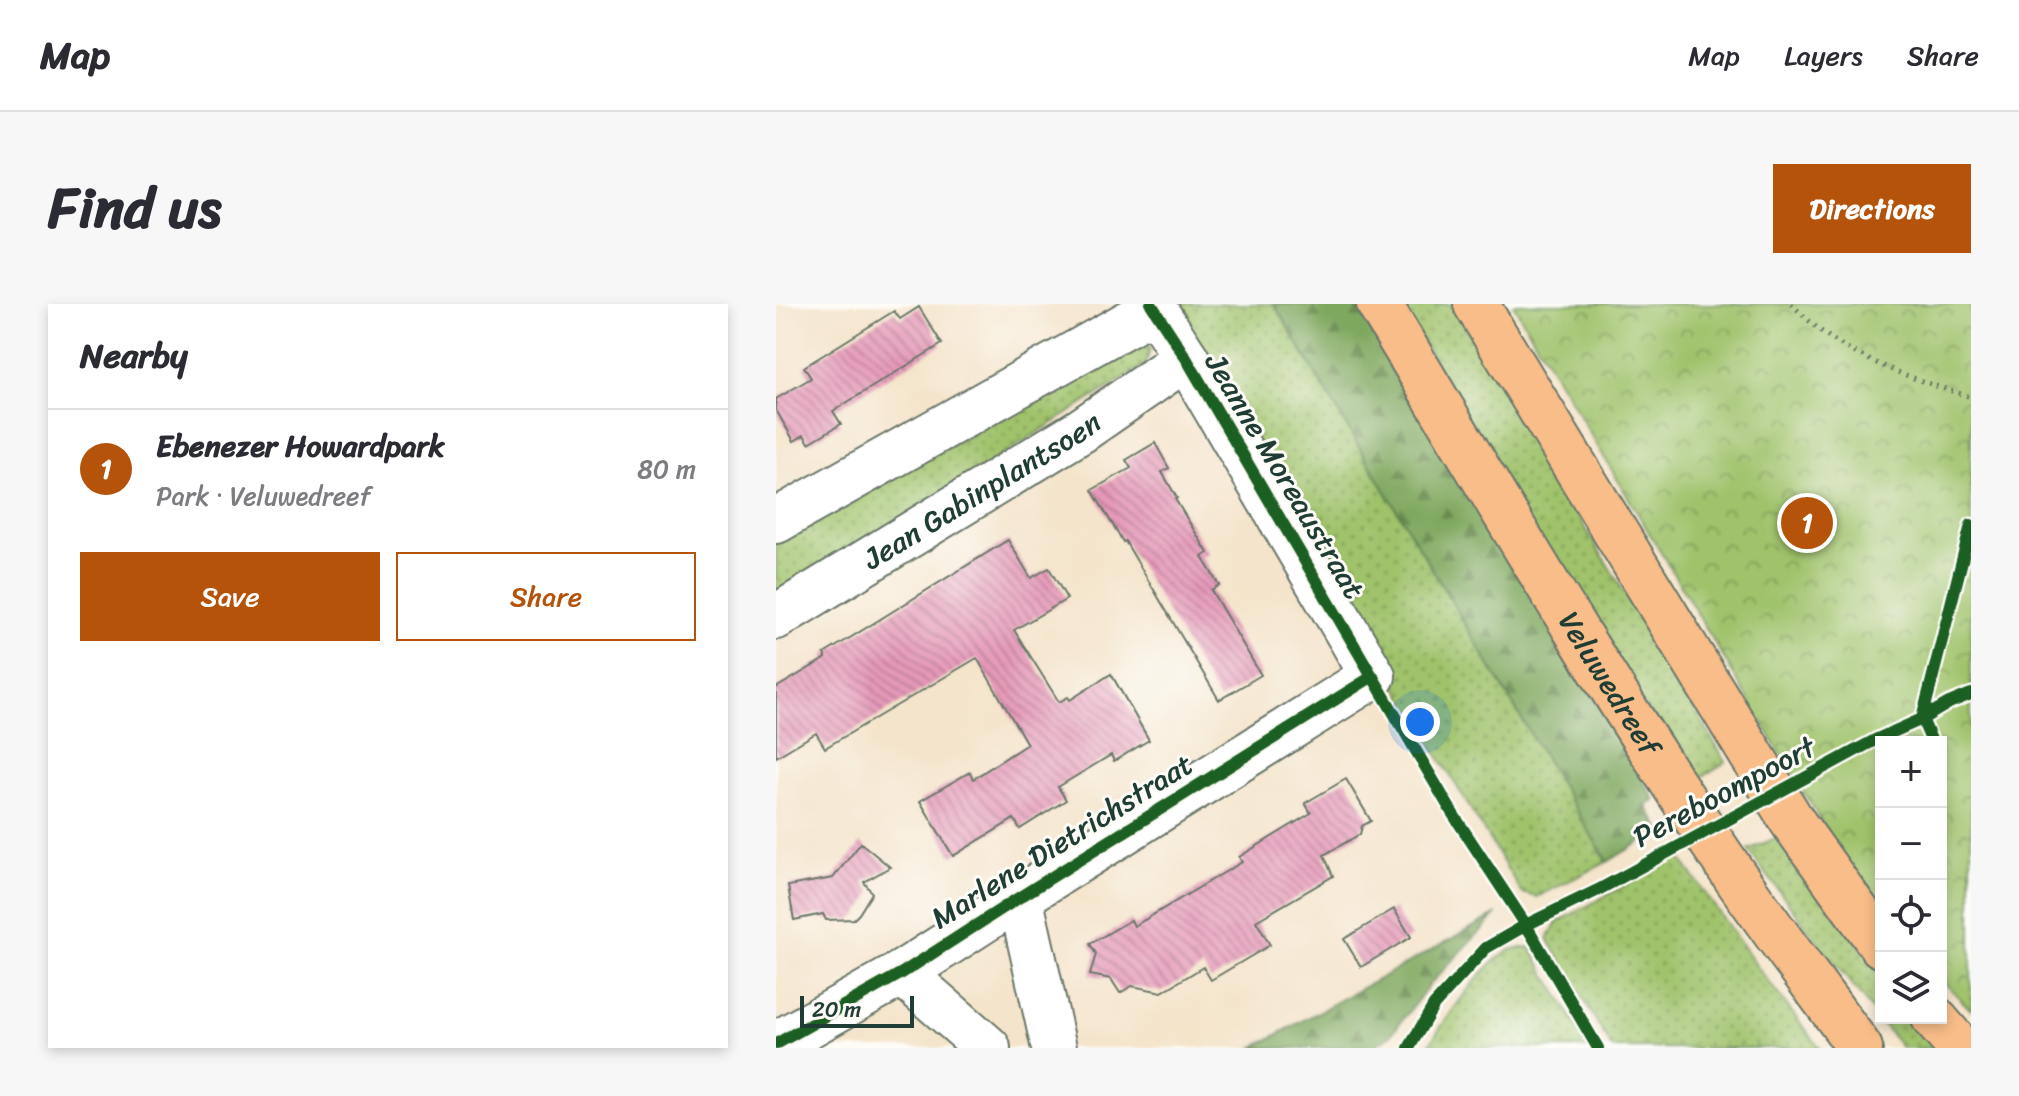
<!DOCTYPE html>
<meta charset="utf-8">
<style>
body{margin:0;font-family:Sriracha,sans-serif;background:#f7f7f7;color:#2b2b33}
.controls{position:absolute;right:24px;bottom:24px;display:grid;overflow:hidden;border-radius:0px;box-shadow:0 4px 12px #0003}
.controls button{width:72px;height:72px;display:grid;place-items:center;padding:0;border:0;border-bottom:2px solid #e1e1e2;background:#fff;color:#2b2b33;font:40px sans-serif}
.scale{position:absolute;left:24px;bottom:20px;width:114px;box-sizing:border-box;padding-left:8px;border:4px solid #1f3d34;border-top:0;font-size:22px;line-height:28px;white-space:nowrap;color:#1f3d34;-webkit-text-stroke:6px #fdfcf7;paint-order:stroke}
.you{position:absolute;left:644px;top:418px;width:28px;height:28px;margin:-20px;border:6px solid #fff;border-radius:50%;background:#1a73e8;box-shadow:0 0 0 12px #1a73e833}
.badge{display:grid;place-items:center;width:52px;height:52px;border-radius:50%;background:#b45309;color:#fff;font-size:26px;font-weight:700}
.pin{position:absolute;translate:-50% -50%;border:4px solid #fff;box-shadow:0 2px 8px #0006}
.list{margin:0;padding:0;list-style:none}
h2{display:flex;justify-content:space-between;align-items:center;height:104px;margin:0;padding:0 32px;font-size:34px}
h2 small{font-size:26px;font-weight:400;color:#7c7c81}
.list li{display:grid;grid-template-columns:52px 1fr auto;gap:24px;align-items:center;box-sizing:border-box;height:120px;padding:0 32px;border-top:2px solid #e1e1e2}
.list b{display:block;font-size:30px;white-space:nowrap}
.list p{margin:0;font-size:26px;white-space:nowrap;color:#7c7c81}
.list em{font-size:26px;font-style:normal;color:#7c7c81}
.actions{display:flex;gap:16px;padding:24px 32px}
.actions a{flex:1;padding:18px 0;border:2px solid #b45309;border-radius:0px;text-align:center;font-size:28px;color:#b45309}
.actions .main{background:#b45309;color:#fff}
.icon{flex:none;width:44px;height:44px;fill:none;stroke:currentColor;stroke-width:2;stroke-linecap:round;stroke-linejoin:round}
.map{position:relative;flex:none;width:1195px;height:744px;overflow:hidden;border-radius:0px}
header{display:flex;align-items:center;gap:48px;box-sizing:border-box;height:112px;padding:0 40px;background:#fff;border-bottom:2px solid #e1e1e2}
header strong{font-size:38px}
nav{display:flex;gap:44px;margin-inline-start:auto;font-size:28px}
.intro{display:flex;align-items:center;justify-content:space-between;box-sizing:border-box;height:192px;padding:0 48px}
h1{margin:0;font-size:56px}
.button{padding:20px 36px;border-radius:0px;background:#b45309;color:#fff;font-size:28px;font-weight:700}
main{display:flex;gap:48px;padding:0 48px}
aside{flex:1;background:#fff;border-radius:0px;box-shadow:0 4px 12px #0003}
.map>svg:first-child{display:block}
.grass{fill:url(#grass-dots);stroke:#5f8050;stroke-width:2}
.forest{fill:url(#forest-firs);stroke:#4f724a;stroke-width:2}
.park{fill:url(#park-crowns);stroke:#5f8050;stroke-width:2}
.building{fill:url(#building-back-hatch)}
.lines{fill:none;stroke-linecap:round;stroke-linejoin:round}
.minor-casing{stroke:#6a7769;stroke-width:48}
.major-casing{stroke:#6a7769;stroke-width:48}
.path{stroke:#6a7769;stroke-width:5;stroke-dasharray:2 6;stroke-linecap:butt}
.minor{stroke:#fff;stroke-width:44}
.major{stroke:#f8bd89;stroke-width:44}
.cycleway-casing{stroke:#fdfcf7;stroke-width:17}
.cycleway{stroke:#1b5e20;stroke-width:12}
.labels{text-anchor:middle;stroke-width:6;stroke-linejoin:round;paint-order:stroke}
.street-label{font-size:30px;fill:#1f3d34;stroke:#fdfcf7}
</style>
<header>
<strong>Map</strong>
<nav><a>Map</a><a>Layers</a><a>Share</a></nav>
</header>
<div class="intro"><h1>Find us</h1><a class="button">Directions</a></div>
<main>
<aside>
<h2>Nearby<small></small></h2>
<ul class="list">
<li><span class="badge">1</span><div><b>Ebenezer Howardpark</b><p>Park · Veluwedreef</p></div><em>80 m</em></li>
</ul>
<div class="actions"><a class="main">Save</a><a>Share</a></div>
</aside>
<div class="map">
<svg width="1195" height="744" viewBox="0 0 1195 744">
<defs>
<pattern id="grass-dots" width="8" height="8" patternUnits="userSpaceOnUse" patternTransform="scale(2)"><rect width="8" height="8" fill="#9fc26b"/><path d="M2 2h.1M6 6h.1" fill="none" stroke="#819f59" stroke-width="1.8" stroke-linecap="round"/></pattern>
<pattern id="forest-firs" width="22" height="20" patternUnits="userSpaceOnUse" patternTransform="scale(2)"><rect width="22" height="20" fill="#7fa85f"/><path d="M5 1l3.5 6h-7zM16 11l3.5 6h-7z" fill="#678a4f"/></pattern>
<pattern id="park-crowns" width="20" height="18" patternUnits="userSpaceOnUse" patternTransform="scale(2)"><rect width="20" height="18" fill="#9fc26b"/><path d="M2 6a3 3 0 1 1 6 0M12 15a3 3 0 1 1 6 0" fill="none" stroke="#819f59"/></pattern>
<pattern id="building-back-hatch" width="6" height="6" patternUnits="userSpaceOnUse" patternTransform="scale(2)"><rect width="6" height="6" fill="#e598b8"/><path d="M-1 5l2 2M0 0l6 6M5-1l2 2" fill="none" stroke="#b97d96"/></pattern>
</defs>
<rect width="100%" height="100%" fill="#fdfcf7"/>
<filter id="ink" filterUnits="userSpaceOnUse"><feTurbulence type="fractalNoise" baseFrequency=".0125" numOctaves="2"/><feDisplacementMap in="SourceGraphic" scale="16" xChannelSelector="R" yChannelSelector="G"/><feConvolveMatrix kernelMatrix="1 2 1 2 8 2 1 2 1" color-interpolation-filters="sRGB"/></filter>
<filter id="wash" filterUnits="userSpaceOnUse"><feTurbulence type="fractalNoise" baseFrequency=".006" numOctaves="4" result="noise"/><feDisplacementMap in="SourceGraphic" scale="32" xChannelSelector="R" yChannelSelector="G"/><feGaussianBlur stdDeviation="1.8" result="paint"/><feColorMatrix in="noise" values="0 0 0 0 0 0 0 0 0 0 0 0 0 0 0 0 0 1.4 0 .05"/><feComposite in="paint" operator="in"/></filter>
<g filter="url(#wash)">
<rect width="100%" height="100%" fill="#f4e4cb"/>
<path class="grass" d="M394,0H498L831,558L761,593L746,589L658,445Z
M625,0H675L950,458L924,474L896,435L833,357Z
M359,43L374,44L370,60L0,294V239L345,47Z
M1002,533L1072,628L1105,668V714H1142L1166,744H1126L1048,646L972,546Z
M903,552L982,664L1044,744H836L772,635L780,619Z
M754,643L814,744H651C668,718 707,658 735,646C741,644 748,644 754,643Z"/>
<path class="forest" d="M498,0H582L879,496L870,502L885,526L831,558Z
M721,610L655,679L613,733L594,744H477Z"/>
<path class="park" d="M737,0H1195V706L1165,675V438H1105V614L1097,605Z"/>
<g id="blocks">
<path class="building" d="M143,3L166,40L57,107L65,120L33,139L28,131L18,137L0,106V95L35,74L28,63L118,7L124,15Z
M379,139L393,164L386,168L401,194L399,195L432,249L426,253L443,281L435,286L485,371L443,396L349,237L347,238L316,186L355,164L350,156Z
M232,236L255,274L273,264L291,295L238,326L283,398L292,393L294,396L335,370L373,436L338,457L335,451L282,483L290,496L244,525L238,515L177,552L144,497L194,468L197,475L251,440L201,354L49,444L40,429L0,453V384L50,354L48,350Z
M570,475L595,517L586,522L584,530L548,551L557,572L480,617L494,641L435,676L427,663L386,688L356,682L344,689L335,675L314,671L320,650L314,640L355,616L358,622L466,558L463,553L535,509L529,499Z
M85,539L114,563L88,578L96,589L83,610L78,615L50,616L47,610L18,616L12,582L57,574Z
M618,605L635,633L585,663L568,635Z"/>
</g>
</g>
<g filter="url(#ink)">
<use href="#blocks" fill-opacity="0" stroke="#6a7769" stroke-width="2"/>
<g class="lines">
<defs>
<g id="minor">
<path d="M0,217L378,5"/>
<path id="s1" d="M0,313L306,126L410,54"/>
<path d="M244,593L278,744"/>
<path d="M126,669L212,744"/>
<path d="M0,740L126,669L244,593L597,372L410,54L375,0"/>
</g>
<g id="major">
<path id="s2" d="M603,0C717,189 828,380 952,562C994,624 1040,683 1084,744"/>
<path d="M700,0L1016,517L1105,641"/>
<path d="M1158,714L1184,744"/>
</g>
</defs>
<use href="#minor" class="minor-casing"/>
<use href="#major" class="major-casing"/>
<path class="path" d="M1015,0C1027,11 1039,23 1053,33C1092,60 1149,79 1195,93"/>
<use href="#minor" class="minor"/>
<use href="#major" class="major"/>
<defs>
<path id="cycleway" d="M375,0L410,54L677,510L750,621L822,744
M1156,438L1146,415L1195,221
M0,740L126,669L244,593L597,372
M633,744L658,701L710,644L750,621L822,586L1099,436L1146,415L1173,399L1195,390"/>
</defs>
<use href="#cycleway" class="cycleway-casing"/>
<use href="#cycleway" class="cycleway"/>
</g>
</g>
<g class="labels">
<g class="street-label">
<text transform="translate(509 172) rotate(59)" y="10">Jeanne Moreaustraat</text>
<text dy="10" stroke="none"><textPath href="#s1" startOffset="242">Jean Gabinplantsoen</textPath></text>
<text dy="10" stroke="none"><textPath href="#s2" startOffset="444">Veluwedreef</textPath></text>
<text transform="translate(948 488) rotate(-28)" y="10">Pereboompoort</text>
<text transform="translate(286 537) rotate(-32)" y="10">Marlene Dietrichstraat</text>
</g>
</g>
</svg>
<div class="controls">
<button>+</button>
<button>−</button>
<button><svg class="icon" aria-label="locate" viewBox="0 0 24 24"><circle cx="12" cy="12" r="6"/><path d="M12 2v4M12 18v4M2 12h4M18 12h4"/></svg></button>
<button><svg class="icon" aria-label="layers" viewBox="0 0 24 24"><path d="M12 4l9 5-9 5-9-5zM3 14l9 5 9-5"/></svg></button>
</div>
<div class="scale">20 m</div>
<div class="you"></div>
<div class="pin badge" style="left:1031px;top:219px">1</div>
</div>
</main>
